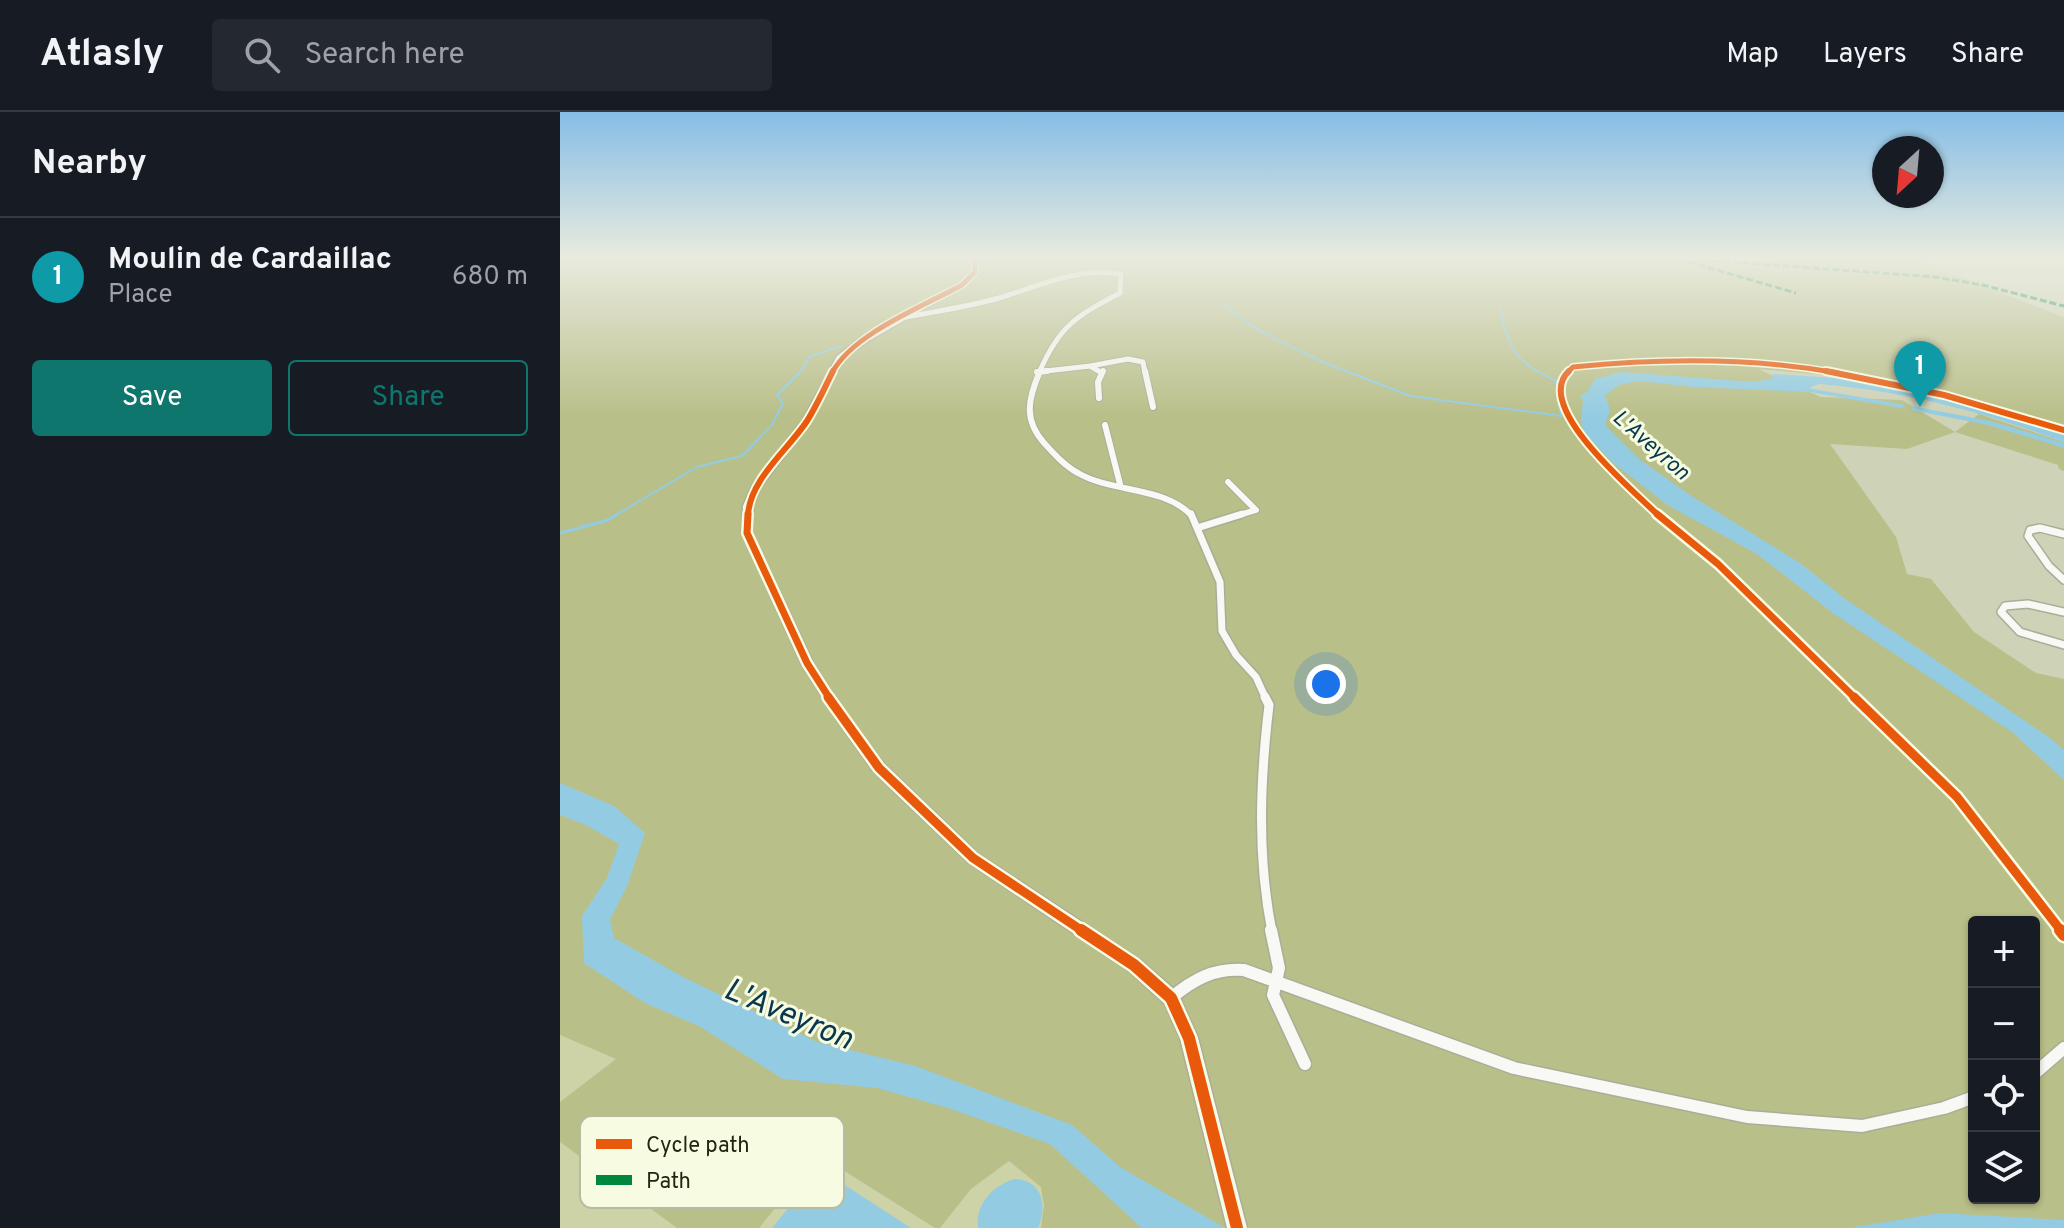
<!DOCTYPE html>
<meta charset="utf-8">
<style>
body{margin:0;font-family:Overpass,sans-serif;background:#242831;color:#f1f3f6}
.controls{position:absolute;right:24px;bottom:24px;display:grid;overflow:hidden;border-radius:8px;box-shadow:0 2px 6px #0004}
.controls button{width:72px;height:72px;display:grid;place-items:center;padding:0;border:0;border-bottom:2px solid #363941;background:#171b24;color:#f1f3f6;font:40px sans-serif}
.compass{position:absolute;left:1312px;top:24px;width:72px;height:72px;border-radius:50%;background:#171b24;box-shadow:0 2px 6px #0004;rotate:206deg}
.you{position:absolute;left:766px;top:572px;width:28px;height:28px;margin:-20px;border:6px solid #fff;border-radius:50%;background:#1a73e8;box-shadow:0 0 0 12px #1a73e833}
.badge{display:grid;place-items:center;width:52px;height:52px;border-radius:50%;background:#0f766e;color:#fff;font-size:26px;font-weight:700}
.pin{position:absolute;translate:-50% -66px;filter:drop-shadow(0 2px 4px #0008)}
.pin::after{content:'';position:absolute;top:42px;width:28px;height:24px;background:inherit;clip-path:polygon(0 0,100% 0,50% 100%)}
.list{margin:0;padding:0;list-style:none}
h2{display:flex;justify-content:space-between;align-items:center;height:104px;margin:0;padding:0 32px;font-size:34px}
h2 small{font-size:26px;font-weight:400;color:#9ea1a6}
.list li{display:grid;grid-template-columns:52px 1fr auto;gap:24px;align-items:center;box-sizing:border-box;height:120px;padding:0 32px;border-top:2px solid #363941}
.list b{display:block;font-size:30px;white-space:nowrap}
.list p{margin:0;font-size:26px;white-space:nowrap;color:#9ea1a6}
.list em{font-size:26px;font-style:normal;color:#9ea1a6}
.actions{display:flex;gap:16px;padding:24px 32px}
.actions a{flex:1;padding:18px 0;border:2px solid #0f766e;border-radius:8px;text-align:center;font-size:28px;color:#0f766e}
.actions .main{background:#0f766e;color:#fff}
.icon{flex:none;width:44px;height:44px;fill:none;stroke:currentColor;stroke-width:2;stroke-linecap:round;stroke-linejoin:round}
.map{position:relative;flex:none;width:1504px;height:1116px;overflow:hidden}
header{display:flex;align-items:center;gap:48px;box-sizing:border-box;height:112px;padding:0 40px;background:#171b24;border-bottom:2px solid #363941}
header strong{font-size:38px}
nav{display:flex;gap:44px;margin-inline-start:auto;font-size:28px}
.search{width:560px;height:72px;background:#242831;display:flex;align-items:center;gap:20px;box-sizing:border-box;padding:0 28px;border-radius:8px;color:#9ea1a6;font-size:30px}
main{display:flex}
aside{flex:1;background:#171b24}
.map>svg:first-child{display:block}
.built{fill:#cdd3a7}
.green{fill:#b9bf89;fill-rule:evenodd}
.water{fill:#93cce2}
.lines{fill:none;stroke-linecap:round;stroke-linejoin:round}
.stream-far1{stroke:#93cce2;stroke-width:2}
.stream{stroke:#93cce2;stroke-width:3}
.canal{fill:#93cce2;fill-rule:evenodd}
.street-far4-casing{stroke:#aaad97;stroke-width:7}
.street-far3-casing{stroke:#aaad97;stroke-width:8}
.street-far2-casing{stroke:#aaad97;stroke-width:10}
.street-far1-casing{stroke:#aaad97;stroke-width:12}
.street-casing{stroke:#aaad97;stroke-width:15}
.secondary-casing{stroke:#aaad97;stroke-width:3}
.street-far4{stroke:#f8f8f4;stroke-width:5}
.street-far3{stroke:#f8f8f4;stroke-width:6}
.street-far2{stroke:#f8f8f4;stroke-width:7}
.street-far1{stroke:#f8f8f4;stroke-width:9}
.street{stroke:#f8f8f4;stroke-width:12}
.secondary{fill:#f8f8f4;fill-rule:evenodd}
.quiet{stroke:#00873e;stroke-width:3;stroke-dasharray:7 3;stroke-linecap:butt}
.cycleway-far4-casing{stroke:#f7fbe2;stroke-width:8}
.cycleway-far3-casing{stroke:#f7fbe2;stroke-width:10}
.cycleway-far2-casing{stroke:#f7fbe2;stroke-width:12}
.cycleway-far1-casing{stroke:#f7fbe2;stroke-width:14}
.cycleway-casing{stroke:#f7fbe2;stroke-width:17}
.cycleway-far4{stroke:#e8590c;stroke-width:5}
.cycleway-far3{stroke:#e8590c;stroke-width:6}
.cycleway-far2{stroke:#e8590c;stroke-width:7}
.cycleway-far1{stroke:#e8590c;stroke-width:9}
.cycleway{stroke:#e8590c;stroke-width:12}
.labels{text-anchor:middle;stroke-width:6;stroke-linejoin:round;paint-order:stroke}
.far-water-label{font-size:22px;font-style:italic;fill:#08384e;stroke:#f7fbe2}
.near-water-label{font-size:32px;font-style:italic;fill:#08384e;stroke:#f7fbe2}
.key{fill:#f7fbe2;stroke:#b7bba4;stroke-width:2}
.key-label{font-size:22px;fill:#232512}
</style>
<header>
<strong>Atlasly</strong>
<div class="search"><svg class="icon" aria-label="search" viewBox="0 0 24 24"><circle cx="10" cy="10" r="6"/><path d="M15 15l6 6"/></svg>Search here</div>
<nav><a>Map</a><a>Layers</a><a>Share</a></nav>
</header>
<main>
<aside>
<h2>Nearby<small></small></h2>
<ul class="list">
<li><span class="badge" style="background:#0f9aa8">1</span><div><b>Moulin de Cardaillac</b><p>Place</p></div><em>680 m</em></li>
</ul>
<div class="actions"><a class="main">Save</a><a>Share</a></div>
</aside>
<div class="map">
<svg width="1504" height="1116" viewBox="0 0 1504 1116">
<rect width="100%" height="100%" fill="#ced2b6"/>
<path class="built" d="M0,923L56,947L0,990Z
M0,1030L117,1116H0Z
M259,1043L375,1116H199Z
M449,1049L532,1116H380L411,1077Z"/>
<path class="green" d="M0,147H1354L1504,205V320L1310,267L1198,257L1261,285L1342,288L1395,320L1419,302L1504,330V359L1499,357L1498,353L1395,320L1347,337L1270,332L1336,425L1347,462L1371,467L1414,520L1476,561L1504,567V1116H481L484,1093L481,1075L449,1049L411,1077L380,1116H375L259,1043L199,1116H117L0,1030V990L56,947L0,923ZM1414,810H1474V1086H1414Z"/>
<path class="water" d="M1062,260L1193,270L1212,267L1213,262L1308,268L1430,296L1504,321V330C1424,300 1344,279 1259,272L1251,275V280L1133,275L1079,269L1059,273L1045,283L1050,298L1045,313L1079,347L1130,383L1240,451L1284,486L1493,628L1504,638V668L1452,620L1274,502L1197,442L1109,394L1052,350L1024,320L1021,308L1023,288L1020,284L1027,280L1035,267Z
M0,671L54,694L85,721L67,774L50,808L54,826L125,866L257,930L355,954L512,1013L560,1055L665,1116H582L490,1032L388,996L317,976L223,967L139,914L85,891L24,851L22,804L47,766L59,732L26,713L0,703Z
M260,1057L351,1116H212Z
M454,1067C482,1068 488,1093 478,1116H418C415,1093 432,1074 454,1067Z
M1380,1101L1504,1108V1116H1288Z"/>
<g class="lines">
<path class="stream-far1" d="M662,192L698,218L758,248L850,284L1001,304L996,269C957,251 948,238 940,196
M54,404L137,355L182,344L212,313L223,291L217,283L242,258L249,245L281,234"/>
<path class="stream" d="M0,421L48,408L58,402"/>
<path class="canal" d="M1235,274L1341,292L1345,294L1341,296L1238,278L1234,276Z
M1352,294L1430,309L1504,331V336L1428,313L1352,298Z"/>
<defs>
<path id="street-far4" d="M346,205C377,199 408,195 439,186C479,174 518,155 561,162L560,181C516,204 499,214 479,261
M530,254L568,247L583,250L585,261
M477,260L530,254L542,261
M1007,261L1013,255C1102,246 1190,245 1278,261"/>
<path id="street-far3" d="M480,259C468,287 463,308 485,332C495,343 505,354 518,361C552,381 605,374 632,404
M585,259L593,295
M1009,259C971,294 1075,380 1099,404
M1266,259L1384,283L1504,318
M477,260L487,259
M539,286L538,270L543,259
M545,313L560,372
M668,370L696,398L676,404"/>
<path id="street-far2" d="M631,402L660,470L662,519L676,543L696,565L706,587
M1097,402L1158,452L1296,587
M637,416L682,402
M1504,422L1480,416L1470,418L1468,424L1489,454L1504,468
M1504,500L1468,492L1445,494L1441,500L1460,520L1504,533"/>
<path id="street-far1" d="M705,585L709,593C700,669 697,744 712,820
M1294,585L1397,685L1502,820"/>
<path id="street" d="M711,818L719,856L713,883L745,952
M1500,818L1504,823
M611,886C634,867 654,856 684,858L954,956L1187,1005L1302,1014L1384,996L1414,985
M1474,962L1504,936"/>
<path id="secondary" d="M412,147H418V160L404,174L305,231L283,247L251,309L200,376L193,394L192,421L253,551L285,602L324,652L418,742L580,848L617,880L638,926L687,1116H667L620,926L605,892L568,858L408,750L314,660L277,608L241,551L182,421L183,394L191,376L243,308L277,244L299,227L400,172L412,160Z"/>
</defs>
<use href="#street-far4" class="street-far4-casing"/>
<use href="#street-far3" class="street-far3-casing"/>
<use href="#street-far2" class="street-far2-casing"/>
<use href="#street-far1" class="street-far1-casing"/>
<use href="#street" class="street-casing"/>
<use href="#secondary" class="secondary-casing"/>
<use href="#street-far4" class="street-far4"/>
<use href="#street-far3" class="street-far3"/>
<use href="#street-far2" class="street-far2"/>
<use href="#street-far1" class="street-far1"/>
<use href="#street" class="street"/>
<use href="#secondary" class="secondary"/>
<path class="quiet" d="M1119,147L1236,181
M1133,147L1375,165L1423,173L1504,194"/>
<defs>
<path id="cycleway-far4" d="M272,261C292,222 364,194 402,173L415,160V147
M1007,261L1013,255C1102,246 1190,245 1278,261"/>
<path id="cycleway-far3" d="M1009,259C971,294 1075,380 1099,404
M1266,259L1384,283L1504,318
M188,404C189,368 228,338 247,309C257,293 265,275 273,259"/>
<path id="cycleway-far2" d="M188,402L187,421L247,551L270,587
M1097,402L1158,452L1296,587"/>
<path id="cycleway-far1" d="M268,585L319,656L413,746L524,820
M1294,585L1397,685L1502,820"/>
<path id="cycleway" d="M521,818L574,853L611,886L629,926L677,1116
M1500,818L1504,823"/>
</defs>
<use href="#cycleway-far4" class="cycleway-far4-casing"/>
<use href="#cycleway-far3" class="cycleway-far3-casing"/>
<use href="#cycleway-far2" class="cycleway-far2-casing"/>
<use href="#cycleway-far1" class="cycleway-far1-casing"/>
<use href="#cycleway" class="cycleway-casing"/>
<use href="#cycleway-far4" class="cycleway-far4"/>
<use href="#cycleway-far3" class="cycleway-far3"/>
<use href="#cycleway-far2" class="cycleway-far2"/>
<use href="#cycleway-far1" class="cycleway-far1"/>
<use href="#cycleway" class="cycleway"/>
</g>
<linearGradient id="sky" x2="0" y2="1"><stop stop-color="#86bee6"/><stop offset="0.48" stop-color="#e9ebde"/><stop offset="1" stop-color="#e9ebde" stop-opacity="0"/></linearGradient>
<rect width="1504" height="304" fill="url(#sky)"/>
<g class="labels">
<g class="far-water-label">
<text transform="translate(1092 332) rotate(41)" y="8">L'Aveyron</text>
</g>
<g class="near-water-label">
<text transform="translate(229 901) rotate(23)" y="11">L'Aveyron</text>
</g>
</g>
<rect x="20" y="1004" width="264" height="92" rx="12" class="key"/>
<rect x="36" y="1027" width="36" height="10" fill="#e8590c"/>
<rect x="36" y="1063" width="36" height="10" fill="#00873e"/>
<g class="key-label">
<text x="86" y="1040">Cycle path</text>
<text x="86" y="1076">Path</text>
</g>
</svg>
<div class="controls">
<button>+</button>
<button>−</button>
<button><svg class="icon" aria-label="locate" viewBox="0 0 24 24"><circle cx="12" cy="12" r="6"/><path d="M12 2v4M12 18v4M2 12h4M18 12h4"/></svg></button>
<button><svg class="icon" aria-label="layers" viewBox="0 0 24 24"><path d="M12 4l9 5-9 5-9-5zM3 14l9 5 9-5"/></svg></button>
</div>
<svg class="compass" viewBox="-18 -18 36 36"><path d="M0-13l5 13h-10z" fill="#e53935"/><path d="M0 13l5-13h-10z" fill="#9ea1a6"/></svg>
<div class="you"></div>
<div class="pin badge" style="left:1360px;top:295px;background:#0f9aa8">1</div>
</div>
</main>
